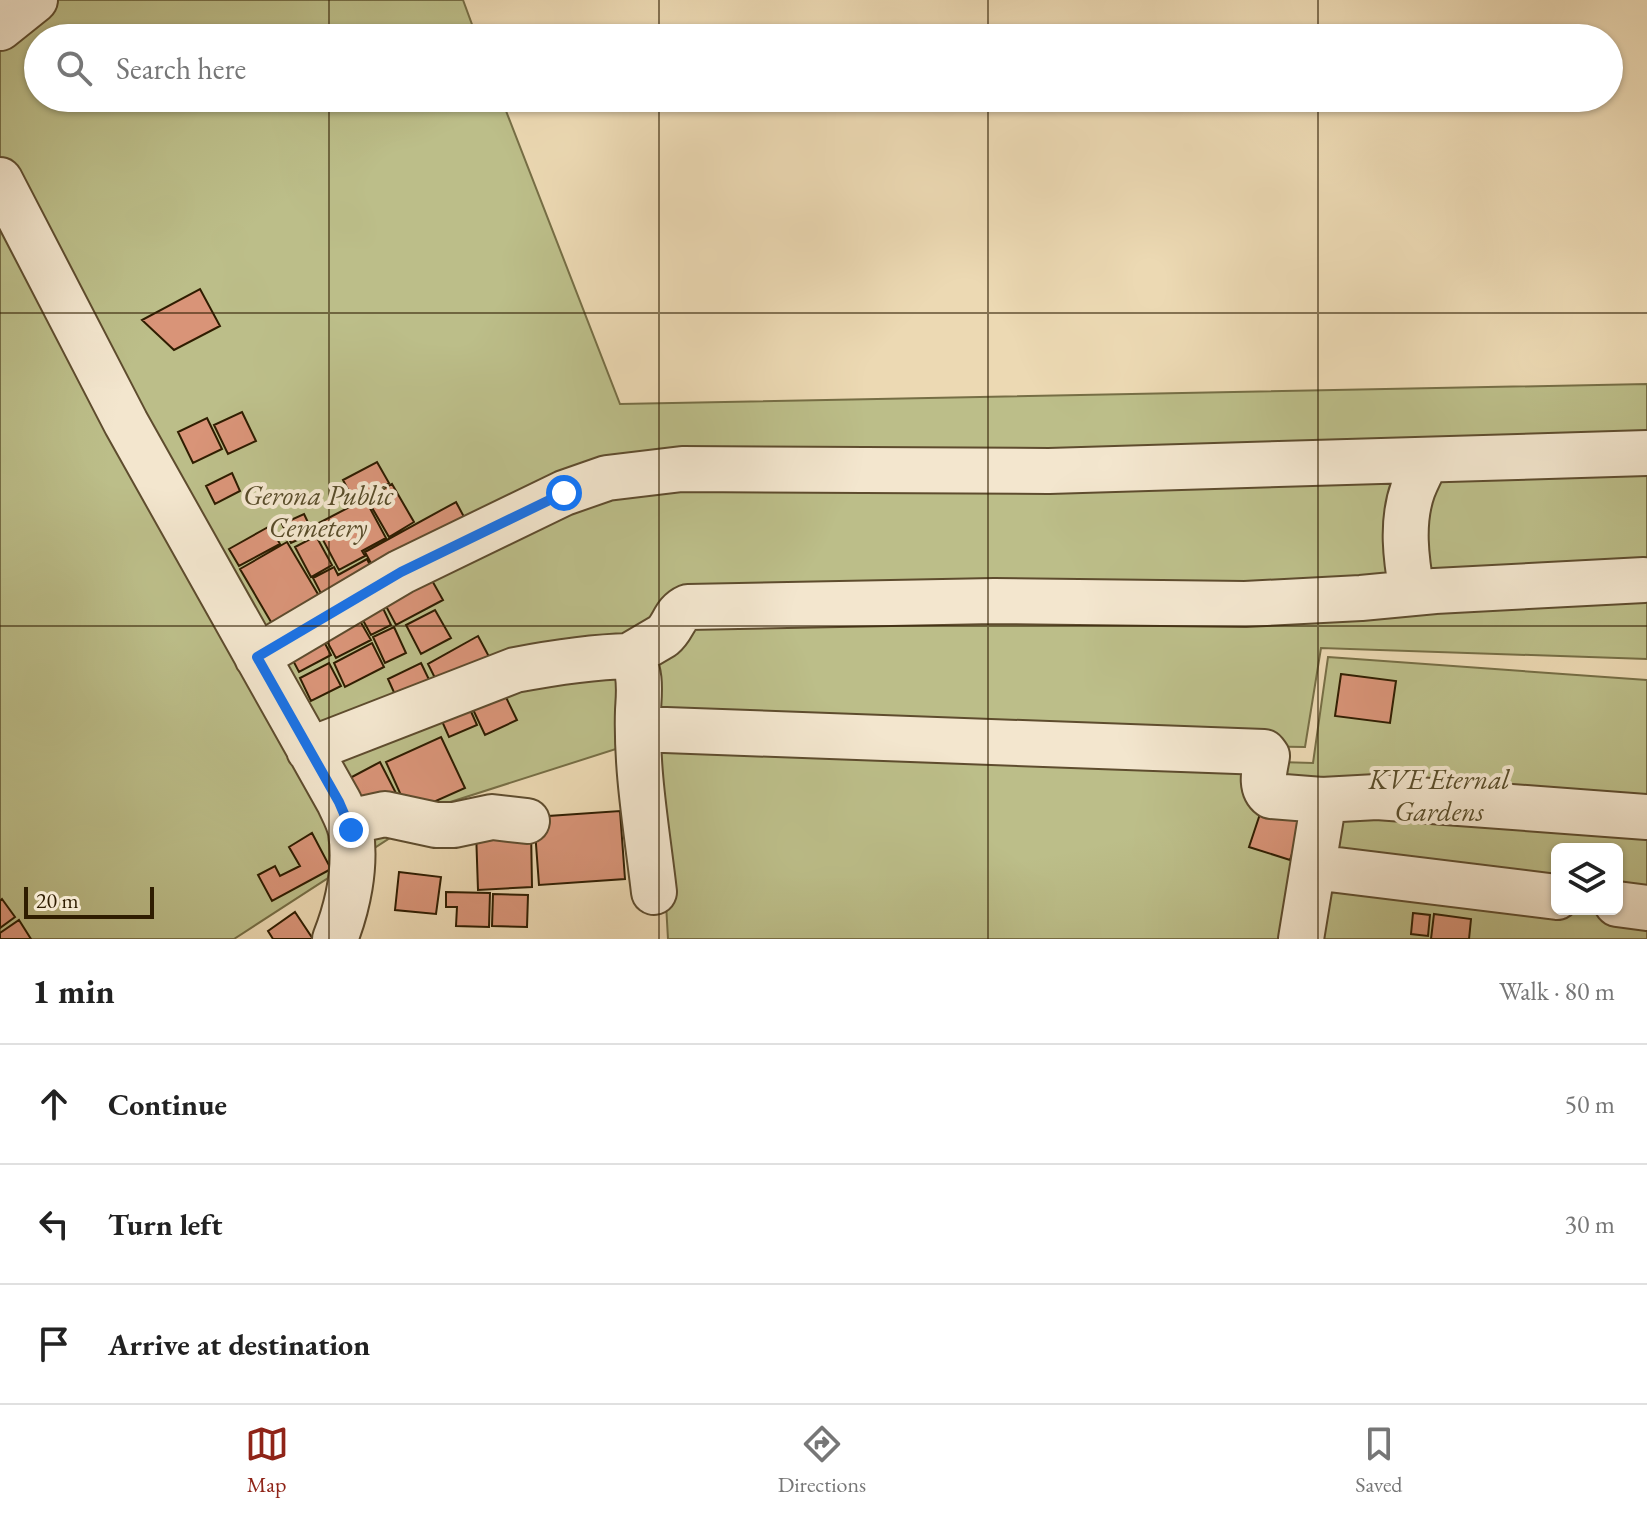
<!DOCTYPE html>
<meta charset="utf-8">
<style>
body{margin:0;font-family:"EB Garamond",serif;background:#f2f2f2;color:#222}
.controls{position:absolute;right:24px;bottom:24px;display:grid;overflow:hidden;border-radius:12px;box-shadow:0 2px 6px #0004}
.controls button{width:72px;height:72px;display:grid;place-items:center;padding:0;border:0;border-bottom:2px solid #e0e0e0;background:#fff;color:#222;font:40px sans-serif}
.scale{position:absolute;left:24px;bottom:20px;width:130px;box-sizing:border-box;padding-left:8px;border:4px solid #2f1d01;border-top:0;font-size:22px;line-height:28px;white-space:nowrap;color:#2f1d01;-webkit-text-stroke:6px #f3e6ce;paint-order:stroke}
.stop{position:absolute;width:24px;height:24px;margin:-18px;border:6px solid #1a73e8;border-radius:50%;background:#fff}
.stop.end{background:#1a73e8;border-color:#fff;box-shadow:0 2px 8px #0008}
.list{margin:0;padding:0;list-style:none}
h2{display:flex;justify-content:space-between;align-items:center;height:104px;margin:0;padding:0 32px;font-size:34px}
h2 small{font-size:26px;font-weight:400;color:#767676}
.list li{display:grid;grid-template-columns:52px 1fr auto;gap:24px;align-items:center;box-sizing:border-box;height:120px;padding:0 32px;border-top:2px solid #e0e0e0}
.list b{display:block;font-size:30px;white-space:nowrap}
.list em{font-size:26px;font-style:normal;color:#767676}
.icon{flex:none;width:44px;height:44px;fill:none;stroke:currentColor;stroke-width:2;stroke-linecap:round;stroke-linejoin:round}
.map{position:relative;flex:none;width:1647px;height:939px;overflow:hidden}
.search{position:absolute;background:#fff;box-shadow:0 2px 6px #0004;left:24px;right:24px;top:24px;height:88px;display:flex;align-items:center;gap:20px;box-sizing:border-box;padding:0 28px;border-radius:44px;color:#767676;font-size:30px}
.sheet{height:464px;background:#fff}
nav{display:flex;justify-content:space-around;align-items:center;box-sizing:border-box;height:112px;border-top:2px solid #e0e0e0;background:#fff;font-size:22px;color:#767676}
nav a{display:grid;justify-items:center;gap:4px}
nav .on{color:#8f2418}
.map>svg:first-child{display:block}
.green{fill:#bcbe89;stroke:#766e45;stroke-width:2;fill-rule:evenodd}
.building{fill:#d99478;stroke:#2f1d01;stroke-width:2}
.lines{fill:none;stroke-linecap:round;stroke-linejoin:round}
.minor-casing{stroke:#5e4c2e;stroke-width:48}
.minor{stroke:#f3e6ce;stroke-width:44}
.route{stroke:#1a73e8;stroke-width:10}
.grid{fill:none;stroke:#2f1d01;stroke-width:2;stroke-opacity:0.55}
.labels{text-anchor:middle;stroke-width:8;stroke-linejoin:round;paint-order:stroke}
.park-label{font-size:28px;font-style:italic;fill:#594d2a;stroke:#f3e6ce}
</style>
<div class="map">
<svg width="1647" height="939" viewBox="0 0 1647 939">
<rect width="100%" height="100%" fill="#ecd9b3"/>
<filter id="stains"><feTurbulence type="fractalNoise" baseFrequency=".0025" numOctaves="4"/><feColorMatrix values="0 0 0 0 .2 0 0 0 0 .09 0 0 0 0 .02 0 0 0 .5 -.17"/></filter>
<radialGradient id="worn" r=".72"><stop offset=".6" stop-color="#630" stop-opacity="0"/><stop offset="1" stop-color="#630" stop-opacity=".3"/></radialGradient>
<path class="green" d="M0,0H463L477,38H38V98H501L620,404L1647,384V659L1321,648L1305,747L647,739L441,805L234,939H0Z
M1328,657L1647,680V939H668L657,743L1313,763ZM1557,849H1617V909H1557Z"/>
<path class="building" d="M200,289L220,326L174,350L142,320Z
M242,412L256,441L228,454L214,425Z
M207,418L222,449L193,463L178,432Z
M377,462L389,483L354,501L343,480Z
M232,473L240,491L215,504L206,486Z
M392,484L414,522L389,537L367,499Z
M365,499L386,538L362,551L365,556L339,570L315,525Z
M456,502L471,530L380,580L365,552Z
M304,514L313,533L291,543L282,524Z
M270,526L280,544L239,566L229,549Z
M316,536L332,565L311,577L295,547Z
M287,542L328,611L281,639L240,569Z
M367,559L378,581L328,607L313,578L334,567L338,575Z
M425,568L443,600L396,625L379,593Z
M379,600L391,625L371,635L358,611Z
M435,610L451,638L421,654L406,625Z
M356,614L371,640L336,658L322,632Z
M394,627L406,653L385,663L373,637Z
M318,630L331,655L299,672L286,647Z
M478,636L494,666L443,694L428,664Z
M372,643L384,667L345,687L334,663Z
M329,663L341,686L311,701L300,678Z
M421,663L435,692L401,708L388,679Z
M1341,674L1396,681L1390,723L1335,716Z
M501,687L517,720L485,735L469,701Z
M465,698L477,725L449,737L437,710Z
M441,737L465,788L409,813L386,762Z
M380,762L399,799L368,814L350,778Z
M1265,799L1306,811L1290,860L1249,847Z
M620,811L625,879L539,885L534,817Z
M531,828L532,887L478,890L476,831Z
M312,833L331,869L272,901L258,875L275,866L280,876L300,866L289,847Z
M399,872L441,877L436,914L395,910Z
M446,892L490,893L489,927L456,926L457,907H446Z
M493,894L528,895L527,927L492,926Z
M2,899L15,917L0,928V901Z
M295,912L313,939H273L268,931Z
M1413,913L1430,915L1428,936L1411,934Z
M1434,914L1471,919L1469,939H1431Z
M19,920L31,939H0V933Z"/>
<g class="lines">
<defs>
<path id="minor" d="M0,28L35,0
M0,180L126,423L339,802C343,811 349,821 351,832C356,867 348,906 335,939
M1412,593C1406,559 1401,522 1413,489C1417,479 1422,469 1427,460
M629,656L663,636C674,627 674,613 688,607L994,601L1245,604L1361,598L1435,591L1644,580
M257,657L401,572L564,493L607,478L682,469L1049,471L1647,453
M638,729L1264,752L1267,756C1265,769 1259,787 1271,796L1322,800V811L1301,939
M309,750L515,670C552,663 591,657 629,656C642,669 639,693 638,710C636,771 647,831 654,892
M1322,800L1377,797L1647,817
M348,822L385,814L436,825H454L492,817L527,821
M1313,867L1557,897
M1617,904L1647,908"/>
</defs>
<use href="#minor" class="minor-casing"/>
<use href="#minor" class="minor"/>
</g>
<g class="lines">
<path class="route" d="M351,830L339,802L257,657L401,572L564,493"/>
</g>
<path class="grid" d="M329,0V38M659,0V38M988,0V38M1318,0V38M329,98V939M659,98V939M988,98V939M1318,98V939M0,313H1647M0,626H1647"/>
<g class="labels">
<g class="park-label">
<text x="318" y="505">Gerona Public<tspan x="318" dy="32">Cemetery</tspan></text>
<text x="1439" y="789">KVE Eternal<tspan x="1439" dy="32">Gardens</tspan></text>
</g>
</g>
<rect width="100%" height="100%" filter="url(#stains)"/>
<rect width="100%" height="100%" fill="url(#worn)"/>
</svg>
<div class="controls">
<button><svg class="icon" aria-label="layers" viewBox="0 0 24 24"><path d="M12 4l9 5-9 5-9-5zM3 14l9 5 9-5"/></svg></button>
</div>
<div class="scale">20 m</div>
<div class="stop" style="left:564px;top:493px"></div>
<div class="stop end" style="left:351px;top:830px"></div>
<div class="search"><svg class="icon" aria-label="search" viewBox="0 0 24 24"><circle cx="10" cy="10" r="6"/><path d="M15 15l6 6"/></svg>Search here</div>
</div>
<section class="sheet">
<h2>1 min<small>Walk · 80 m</small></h2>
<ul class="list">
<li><svg class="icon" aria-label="ahead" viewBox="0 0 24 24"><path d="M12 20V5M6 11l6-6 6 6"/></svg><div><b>Continue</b></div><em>50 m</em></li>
<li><svg class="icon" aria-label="left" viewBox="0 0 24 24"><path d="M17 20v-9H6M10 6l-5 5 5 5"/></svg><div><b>Turn left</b></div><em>30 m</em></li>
<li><svg class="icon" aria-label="arrive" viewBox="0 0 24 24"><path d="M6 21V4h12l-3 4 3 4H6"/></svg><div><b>Arrive at destination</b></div></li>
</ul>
</section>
<nav>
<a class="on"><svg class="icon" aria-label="map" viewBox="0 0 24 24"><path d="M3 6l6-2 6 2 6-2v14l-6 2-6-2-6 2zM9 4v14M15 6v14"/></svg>Map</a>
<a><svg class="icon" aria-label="directions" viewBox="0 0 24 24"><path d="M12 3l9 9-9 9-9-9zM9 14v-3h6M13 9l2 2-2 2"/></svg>Directions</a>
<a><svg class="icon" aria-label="saved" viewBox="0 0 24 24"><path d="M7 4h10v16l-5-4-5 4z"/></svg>Saved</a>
</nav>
